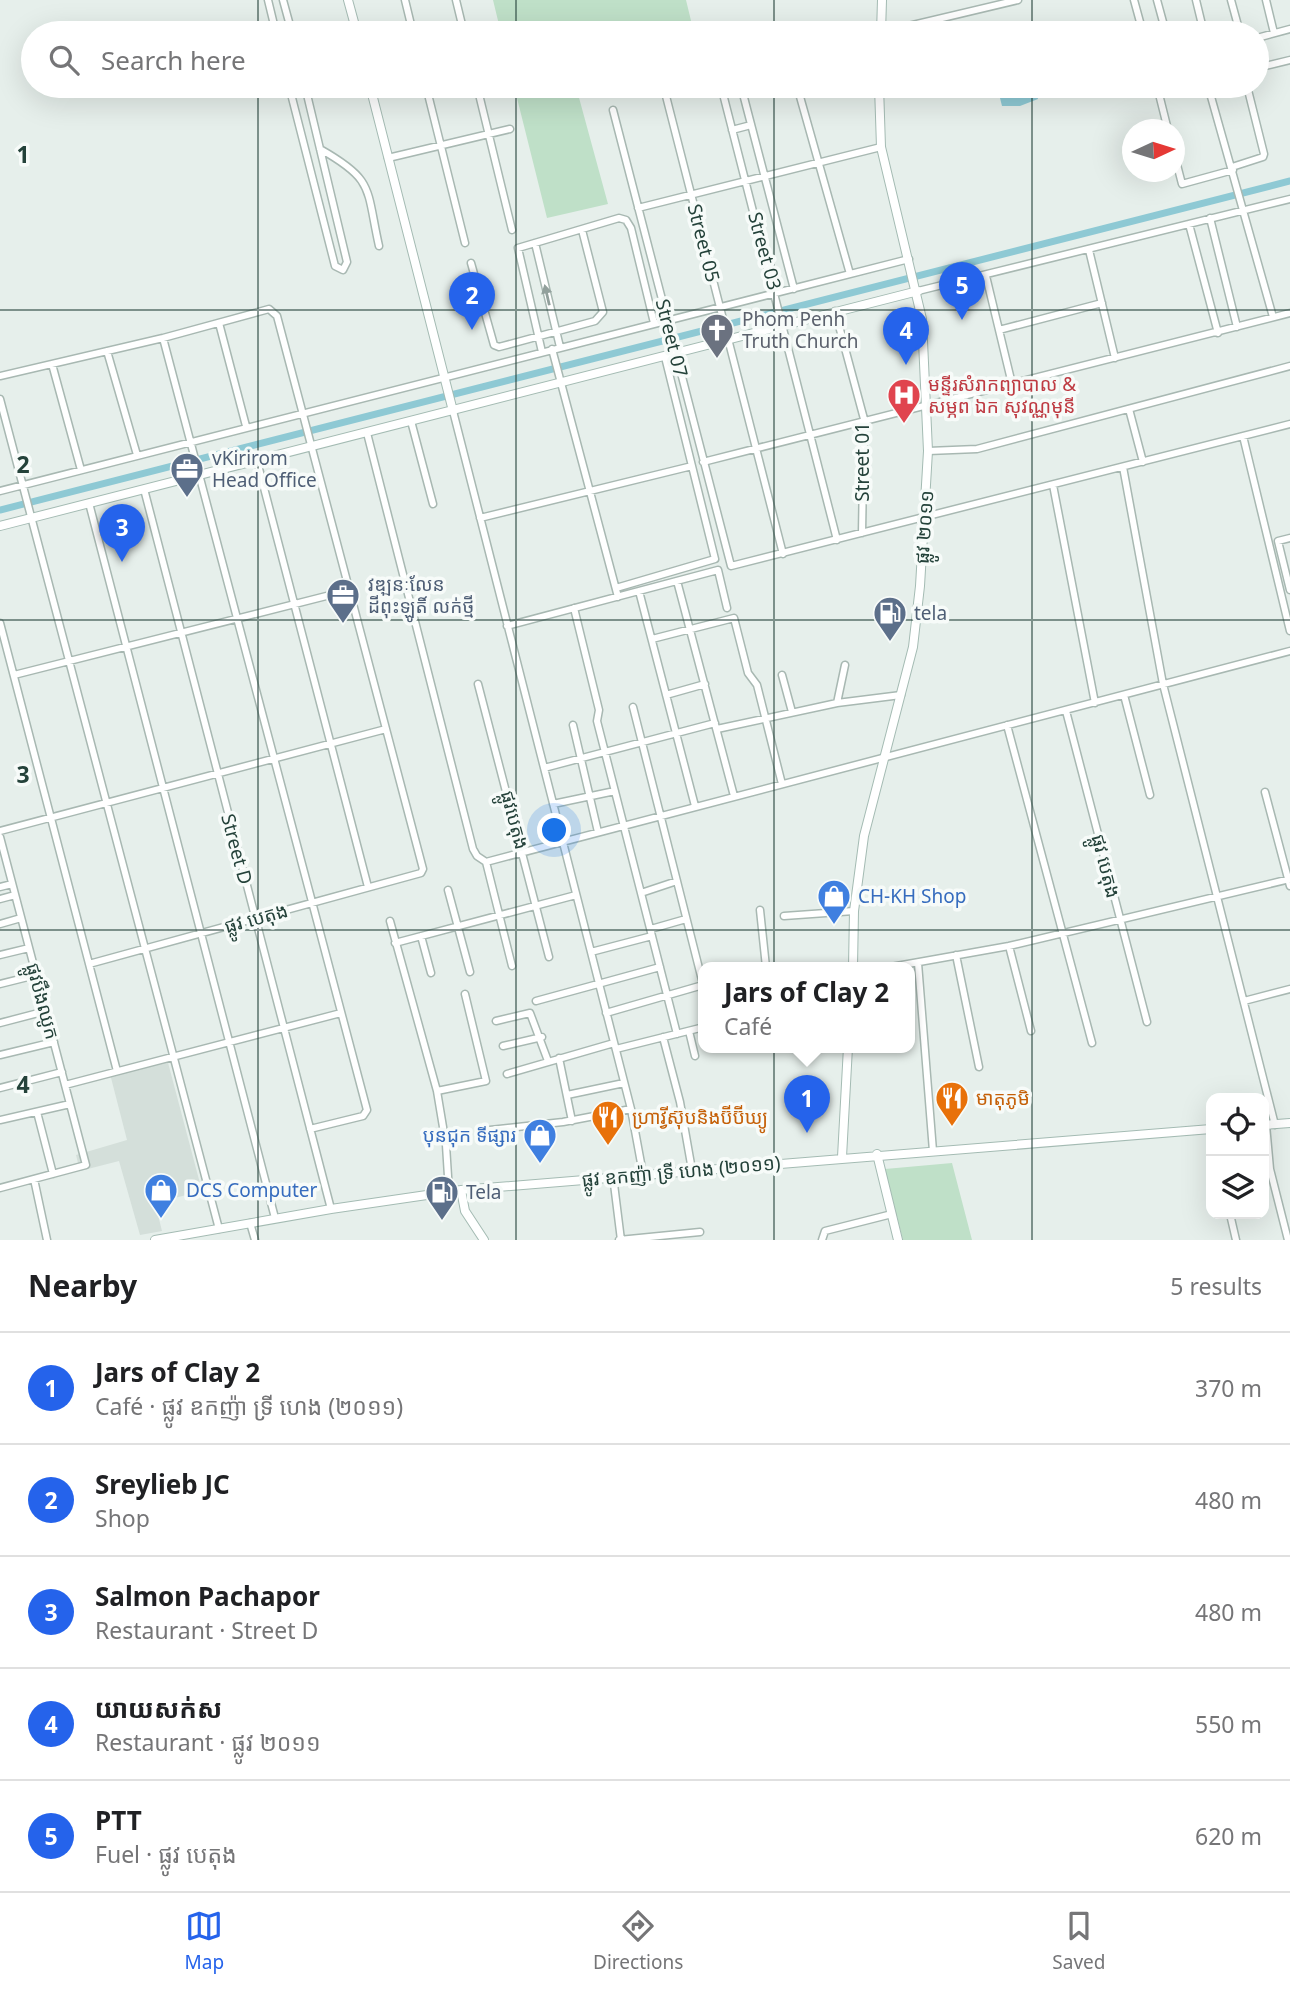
<!DOCTYPE html>
<meta charset="utf-8">
<style>
body{margin:0;font-family:"Noto Sans","Noto Sans Khmer",sans-serif;background:#f6f6f6;color:#202124}
.controls{position:absolute;right:21px;bottom:21px;display:grid;overflow:hidden;border-radius:14px;box-shadow:0 7px 28px #0002}
.controls button{width:63px;height:63px;display:grid;place-items:center;padding:0;border:0;border-bottom:2px solid #e0e0e0;background:#fff;color:#202124;font:35px sans-serif}
.compass{position:absolute;left:1122px;top:119px;width:63px;height:63px;border-radius:50%;background:#fff;box-shadow:0 7px 28px #0002;rotate:86deg}
.you{position:absolute;left:555px;top:831px;width:24px;height:24px;margin:-18px;border:5px solid #fff;border-radius:50%;background:#1a73e8;box-shadow:0 0 0 10px #1a73e833}
.badge{display:grid;place-items:center;width:46px;height:46px;border-radius:50%;background:#2563eb;color:#fff;font-size:23px;font-weight:700}
.pin{position:absolute;translate:-50% -58px;filter:drop-shadow(0 2px 4px #0008)}
.pin::after{content:'';position:absolute;top:37px;width:24px;height:21px;background:inherit;clip-path:polygon(0 0,100% 0,50% 100%)}
.popup{position:absolute;left:698px;top:962px;width:217px;height:91px;box-sizing:border-box;display:grid;place-content:center;border-radius:14px;background:#fff;filter:drop-shadow(0 2px 5px #0005);font-size:23px;white-space:nowrap;color:#757577}
.popup b{font-size:26px;color:#202124}
.popup::after{content:'';position:absolute;left:50%;top:100%;margin-left:-14px;border:14px solid transparent;border-top-color:#fff}
.list{margin:0;padding:0;list-style:none}
h2{display:flex;justify-content:space-between;align-items:center;height:91px;margin:0;padding:0 28px;font-size:30px}
h2 small{font-size:23px;font-weight:400;color:#757577}
.list li{display:grid;grid-template-columns:46px 1fr auto;gap:21px;align-items:center;box-sizing:border-box;height:112px;padding:0 28px;border-top:2px solid #e0e0e0}
.list b{display:block;font-size:26px;white-space:nowrap}
.list p{margin:0;font-size:23px;white-space:nowrap;color:#757577}
.list em{font-size:23px;font-style:normal;color:#757577}
.icon{flex:none;width:38px;height:38px;fill:none;stroke:currentColor;stroke-width:2;stroke-linecap:round;stroke-linejoin:round}
.map{position:relative;flex:none;width:1290px;height:1240px;overflow:hidden}
.search{position:absolute;background:#fff;box-shadow:0 7px 28px #0002;left:21px;right:21px;top:21px;height:77px;display:flex;align-items:center;gap:18px;box-sizing:border-box;padding:0 24px;border-radius:38px;color:#757577;font-size:26px}
.sheet{height:651px;background:#fff}
nav{display:flex;justify-content:space-around;align-items:center;box-sizing:border-box;height:98px;border-top:2px solid #e0e0e0;background:#fff;font-size:19px;color:#757577}
nav a{display:grid;justify-items:center;gap:4px}
nav .on{color:#2563eb}
.map>svg:first-child{display:block}
.built{fill:#d4dfda}
.green{fill:#bfe0c8}
.water{fill:#8ec9d4}
.lines{fill:none;stroke-linecap:round;stroke-linejoin:round}
.canal{stroke:#8ec9d4;stroke-width:7}
.street-casing{stroke:#a8b8b2;stroke-width:9}
.secondary-casing{stroke:#a4bbb3;stroke-width:10}
.street{stroke:#fff;stroke-width:6}
.secondary{stroke:#fff;stroke-width:8}
.oneway{fill:#92a09c}
.grid{fill:none;stroke:#24423a;stroke-width:2;stroke-opacity:0.55}
.labels{text-anchor:middle;stroke-width:7;stroke-linejoin:round;paint-order:stroke}
.street-label{font-size:19px;fill:#24423a;stroke:#f7fbf9}
.worship-label{font-size:19px;fill:#5b616d;stroke:#f7fbf9;text-anchor:start}
.health-label{font-size:19px;fill:#be3a42;stroke:#f7fbf9;text-anchor:start}
.service-label{font-size:19px;fill:#4e5e75;stroke:#f7fbf9;text-anchor:start}
.shop-label{font-size:19px;fill:#366cbe;stroke:#f7fbf9;text-anchor:start}
.food-label{font-size:19px;fill:#c56008;stroke:#f7fbf9;text-anchor:start}
.grid-label{font-size:23px;text-anchor:middle;font-weight:bold;fill:#24423a;stroke:#f7fbf9;stroke-width:7;stroke-linejoin:round;paint-order:stroke}
</style>
<div class="map">
<svg width="1290" height="1240" viewBox="0 0 1290 1240">
<rect width="100%" height="100%" fill="#e6efeb"/>
<path class="built" d="M166,1055L202,1191L155,1203L162,1231L140,1235L119,1161L80,1171L76,1155L127,1140L109,1070Z"/>
<path class="green" d="M493,0H686L694,33H501Z
M514,86H609L578,94L608,204L547,218Z
M952,1163L972,1240H903L885,1169Z"/>
<path class="water" d="M997,86H1035L1038,99L1020,106H1002Z"/>
<g class="lines">
<path class="canal" d="M0,510L1290,181"/>
<defs>
<path id="street" d="M268,0L276,33
M283,0L292,33
M405,0L413,33
M456,0L464,33
M1134,0L1143,33
M1157,0L1166,33
M1196,0L1204,33
M1231,0L1240,33
M1266,0L1274,33
M334,33L355,28
M879,33L1018,0
M1257,38L1290,29
M1257,68L1290,60
M289,86L335,266L343,270L347,262L305,86
M426,86L465,243
M477,86L512,230
M721,86L837,540
M741,86L794,289
M797,86L850,274
M1157,86L1168,130
M1208,86L1273,317
M1159,93L1187,86
M666,96L783,554
M613,110L731,566L1290,424
M732,130L751,125
M320,149C375,180 366,188 379,246
M1174,153L1182,184L1233,170
M388,158L510,129
M1232,167L1263,157L1264,154L1247,86
M638,208L881,147
M1210,218L1237,327
M1189,224L1218,333
M535,243L560,347
M1089,250L1115,358
M471,263L494,345L499,347L595,321L603,312L582,230
M986,276L1012,384
M918,291L1290,199
M835,311L864,419L862,533
M219,323L246,426
M999,330L1102,303
M163,338L367,1110L363,1116L310,1129
M552,349L618,597
M107,351L137,455
M542,352L518,248L619,218L626,220L631,228L654,323
M52,364L81,470
M0,376L163,338L269,309L277,316L423,869L421,873L89,964
M0,399L219,1229
M1129,409L1143,462
M453,411L631,1109L643,1174
M411,421L433,504
M367,433L473,849L477,856L486,862L512,966
M1243,436L1290,631
M928,451L977,449L1290,366
M257,461L368,887
M703,462L1290,313
M1123,467L1163,684L1275,1125
M1053,485L1095,703
M144,489L331,1209
M0,491L909,259
M89,503L275,1218
M480,518L692,466
M1290,538L1278,541L1290,590
M677,581L734,796
M616,588L715,559L665,357
M639,591L695,806
M574,608L599,710L597,721L677,1034
M0,623L117,1071
M507,626L718,570L727,608
M652,639L734,618L748,673L757,685L782,784
M14,675L350,590
M782,675L792,712
M478,684L549,957
M666,695L705,684
M1124,695L1150,795
M837,703L845,665
M633,707L704,988
M1066,711L1147,1022
M573,725L598,832
M1007,725L1092,1043
M717,729L837,703L901,695
M544,768L715,723
M1265,792L1290,886
M553,804L615,791
M0,831L386,729
M0,837L86,1165L0,1188
M486,862L1290,651
M0,887L12,884
M448,890L470,972
M641,893L677,881
M0,899L15,895
M760,910L766,967
M784,916L854,911
M390,921L437,1091L446,1145L449,1192
M0,924L21,918
M651,929L686,919
M421,936L431,973
M395,943L576,895
M1009,946L1031,1031
M591,952L652,936
M0,955L29,948
M956,955L979,1067
M918,963L933,1151
M891,967L1009,946L1290,879
M0,984L36,975
M536,1001L660,967
M1244,1001L1290,989
M606,1013L703,985
M496,1021L530,1013L548,1061
M0,1023L46,1011
M689,1031L695,1056
M663,1037L680,1102L692,1170
M503,1046L542,1037
M616,1049L704,1027
M0,1055L54,1042
M559,1058L572,1121
M507,1074L614,1043
M65,1085L341,1013
M0,1088L62,1072
M437,1091L486,1081L465,994
M567,1095L624,1083
M37,1112L53,1174
M0,1120L70,1104
M1266,1125L1270,1169L1288,1240
M490,1130L563,1122L631,1109
M613,1176L621,1240
M34,1179L47,1240
M1230,1214L1236,1240
M250,1223L255,1240
M619,1240L700,1232
M822,1240L825,1231L892,1214"/>
<path id="secondary" d="M348,0L357,33
M881,33L882,0
M370,86L453,411
M0,526L918,291
M853,967L854,911L864,836L913,647L920,586L928,451L922,319L881,147L879,86
M1264,1125L1290,1123
M877,1154L898,1240
M842,1157L848,1047
M461,1190L465,1211L484,1240
M155,1240L331,1209L461,1190L1211,1129"/>
</defs>
<use href="#street" class="street-casing"/>
<use href="#secondary" class="secondary-casing"/>
<use href="#street" class="street"/>
<use href="#secondary" class="secondary"/>
</g>
<defs><path id="oneway-solid" d="M-6-.8H1V-3.2L6.5 0L1 3.2V.8H-6Z" transform="scale(1.75)"/></defs>
<use class="oneway" href="#oneway-solid" transform="translate(547 295) rotate(-103)"/>
<path class="grid" d="M258,0V33M516,0V33M774,0V33M1032,0V33M258,86V1240M516,86V1240M774,86V1240M1032,86V1240M0,310H1290M0,620H1290M0,930H1290"/>
<defs>
<symbol id="church-pin" viewBox="-11 -11 22 30"><path d="M0 17L-7.5 6A9.5 9.5 0 1 1 7.5 6Z" fill="#6b7280" stroke="#f7fbf9"/><path d="M-1.2-6h2.4v3.5h3.3v2.4h-3.3V6h-2.4V-.1h-3.3v-2.4h3.3Z" fill="#fff"/></symbol>
<symbol id="hospital-pin" viewBox="-11 -11 22 30"><path d="M0 17L-7.5 6A9.5 9.5 0 1 1 7.5 6Z" fill="#e0444e" stroke="#f7fbf9"/><path d="M-5-5h3v3.5h4V-5h3V5h-3V1.5h-4V5h-3Z" fill="#fff"/></symbol>
<symbol id="office-pin" viewBox="-11 -11 22 30"><path d="M0 17L-7.5 6A9.5 9.5 0 1 1 7.5 6Z" fill="#5c6f8a" stroke="#f7fbf9"/><path d="M-6-3h4V-5.5h4V-3h4V5H-6ZM-1-4.5V-3h2v-1.5ZM-6 0V1H6V0Z" fill="#fff"/></symbol>
<symbol id="fuel-pin" viewBox="-11 -11 22 30"><path d="M0 17L-7.5 6A9.5 9.5 0 1 1 7.5 6Z" fill="#5c6f8a" stroke="#f7fbf9"/><path d="M-5.5-6h7V0h2V4h1.3V-2.5L3-4.5l.8-.8L6-3V5H2.5V1h-1V6h-7ZM-4.2-4.7v3.2H.2V-4.7Z" fill="#fff"/></symbol>
<symbol id="shop-pin" viewBox="-11 -11 22 30"><path d="M0 17L-7.5 6A9.5 9.5 0 1 1 7.5 6Z" fill="#3f7fe0" stroke="#f7fbf9"/><path d="M-5-2.5h2.3a2.7 3.5 0 0 1 5.4 0H5L5.5 6h-11ZM-1.5-2.5h3a1.5 2.3 0 0 0-3 0Z" fill="#fff"/></symbol>
<symbol id="restaurant-pin" viewBox="-11 -11 22 30"><path d="M0 17L-7.5 6A9.5 9.5 0 1 1 7.5 6Z" fill="#e8710a" stroke="#f7fbf9"/><path d="M-5-6h1v4h1v-4h1v4h1v-4h1v5L-1.5 .5V6h-2V.5L-5-1ZM5-6V6H3V1.5H1.5Q1.5-4 5-6Z" fill="#fff"/></symbol>
</defs>
<g fill-rule="evenodd">
<use href="#church-pin" x="698" y="311" width="38" height="52"/>
<use href="#hospital-pin" x="885" y="376" width="38" height="52"/>
<use href="#office-pin" x="168" y="450" width="38" height="52"/>
<use href="#office-pin" x="324" y="576" width="38" height="52"/>
<use href="#fuel-pin" x="871" y="594" width="38" height="52"/>
<use href="#shop-pin" x="815" y="877" width="38" height="52"/>
<use href="#restaurant-pin" x="933" y="1079" width="38" height="52"/>
<use href="#restaurant-pin" x="589" y="1098" width="38" height="52"/>
<use href="#shop-pin" x="521" y="1116" width="38" height="52"/>
<use href="#shop-pin" x="142" y="1171" width="38" height="52"/>
<use href="#fuel-pin" x="423" y="1173" width="38" height="52"/>
</g>
<g class="labels">
<g class="street-label">
<text transform="translate(704 243) rotate(76)" y="7">Street 05</text>
<text transform="translate(765 251) rotate(75)" y="7">Street 03</text>
<text transform="translate(672 338) rotate(76)" y="7">Street 07</text>
<text transform="translate(862 462) rotate(-90)" y="7">Street 01</text>
<text transform="translate(924 527) rotate(-86)" y="7">ផ្លូវ ២០១១</text>
<text transform="translate(515 820) rotate(75)" y="7">ផ្លូវបេតុង</text>
<text transform="translate(237 849) rotate(75)" y="7">Street D</text>
<text transform="translate(1106 866) rotate(76)" y="7">ផ្លូវ បេតុង</text>
<text transform="translate(256 918) rotate(-15)" y="7">ផ្លូវ បេតុង</text>
<text transform="translate(43 1001) rotate(75)" y="7">ផ្លូវបឹងឈូក</text>
<text transform="translate(681 1171) rotate(-5)" y="7">ផ្លូវ ឧកញ៉ា ទ្រី ហេង (២០១១)</text>
</g>
<g class="worship-label">
<text x="742" y="326">Phom Penh<tspan x="742" dy="22">Truth Church</tspan></text>
</g>
<g class="health-label">
<text x="928" y="391">មន្ទីរសំរាកព្យាបាល &amp;<tspan x="928" dy="22">សម្ភព ឯក សុវណ្ណមុនី</tspan></text>
</g>
<g class="service-label">
<text x="212" y="465">vKirirom<tspan x="212" dy="22">Head Office</tspan></text>
<text x="368" y="591">វឌ្ឍនៈលែន<tspan x="368" dy="22">ដីពុះឡូតិ៍ លក់ថ្មី</tspan></text>
<text x="914" y="620">tela</text>
<text x="466" y="1199">Tela</text>
</g>
<g class="shop-label">
<text x="858" y="903">CH-KH Shop</text>
<text x="516" y="1142" text-anchor="end">បុនជុក ទីផ្សារ</text>
<text x="186" y="1197">DCS Computer</text>
</g>
<g class="food-label">
<text x="976" y="1105">មាតុភូមិ</text>
<text x="632" y="1124">ហ្រាវ្វីស៊ុបនិងប៊ីប៊ីឃ្យូ</text>
</g>
</g>
<g class="grid-label">
<text x="23" y="163">1</text>
<text x="23" y="473">2</text>
<text x="23" y="783">3</text>
<text x="23" y="1093">4</text>
</g>
</svg>
<div class="controls">
<button><svg class="icon" aria-label="locate" viewBox="0 0 24 24"><circle cx="12" cy="12" r="6"/><path d="M12 2v4M12 18v4M2 12h4M18 12h4"/></svg></button>
<button><svg class="icon" aria-label="layers" viewBox="0 0 24 24"><path d="M12 4l9 5-9 5-9-5zM3 14l9 5 9-5"/></svg></button>
</div>
<svg class="compass" viewBox="-18 -18 36 36"><path d="M0-13l5 13h-10z" fill="#e53935"/><path d="M0 13l5-13h-10z" fill="#757577"/></svg>
<div class="you"></div>
<div class="pin badge" style="left:807px;top:1133px">1</div>
<div class="popup"><b>Jars of Clay 2</b>Café</div>
<div class="pin badge" style="left:472px;top:330px">2</div>
<div class="pin badge" style="left:122px;top:562px">3</div>
<div class="pin badge" style="left:906px;top:365px">4</div>
<div class="pin badge" style="left:962px;top:320px">5</div>
<div class="search"><svg class="icon" aria-label="search" viewBox="0 0 24 24"><circle cx="10" cy="10" r="6"/><path d="M15 15l6 6"/></svg>Search here</div>
</div>
<section class="sheet">
<h2>Nearby<small>5 results</small></h2>
<ul class="list">
<li><span class="badge">1</span><div><b>Jars of Clay 2</b><p>Café · ផ្លូវ ឧកញ៉ា ទ្រី ហេង (២០១១)</p></div><em>370 m</em></li>
<li><span class="badge">2</span><div><b>Sreylieb JC</b><p>Shop</p></div><em>480 m</em></li>
<li><span class="badge">3</span><div><b>Salmon Pachapor</b><p>Restaurant · Street D</p></div><em>480 m</em></li>
<li><span class="badge">4</span><div><b>យាយសក់ស</b><p>Restaurant · ផ្លូវ ២០១១</p></div><em>550 m</em></li>
<li><span class="badge">5</span><div><b>PTT</b><p>Fuel · ផ្លូវ បេតុង</p></div><em>620 m</em></li>
</ul>
</section>
<nav>
<a class="on"><svg class="icon" aria-label="map" viewBox="0 0 24 24"><path d="M3 6l6-2 6 2 6-2v14l-6 2-6-2-6 2zM9 4v14M15 6v14"/></svg>Map</a>
<a><svg class="icon" aria-label="directions" viewBox="0 0 24 24"><path d="M12 3l9 9-9 9-9-9zM9 14v-3h6M13 9l2 2-2 2"/></svg>Directions</a>
<a><svg class="icon" aria-label="saved" viewBox="0 0 24 24"><path d="M7 4h10v16l-5-4-5 4z"/></svg>Saved</a>
</nav>
